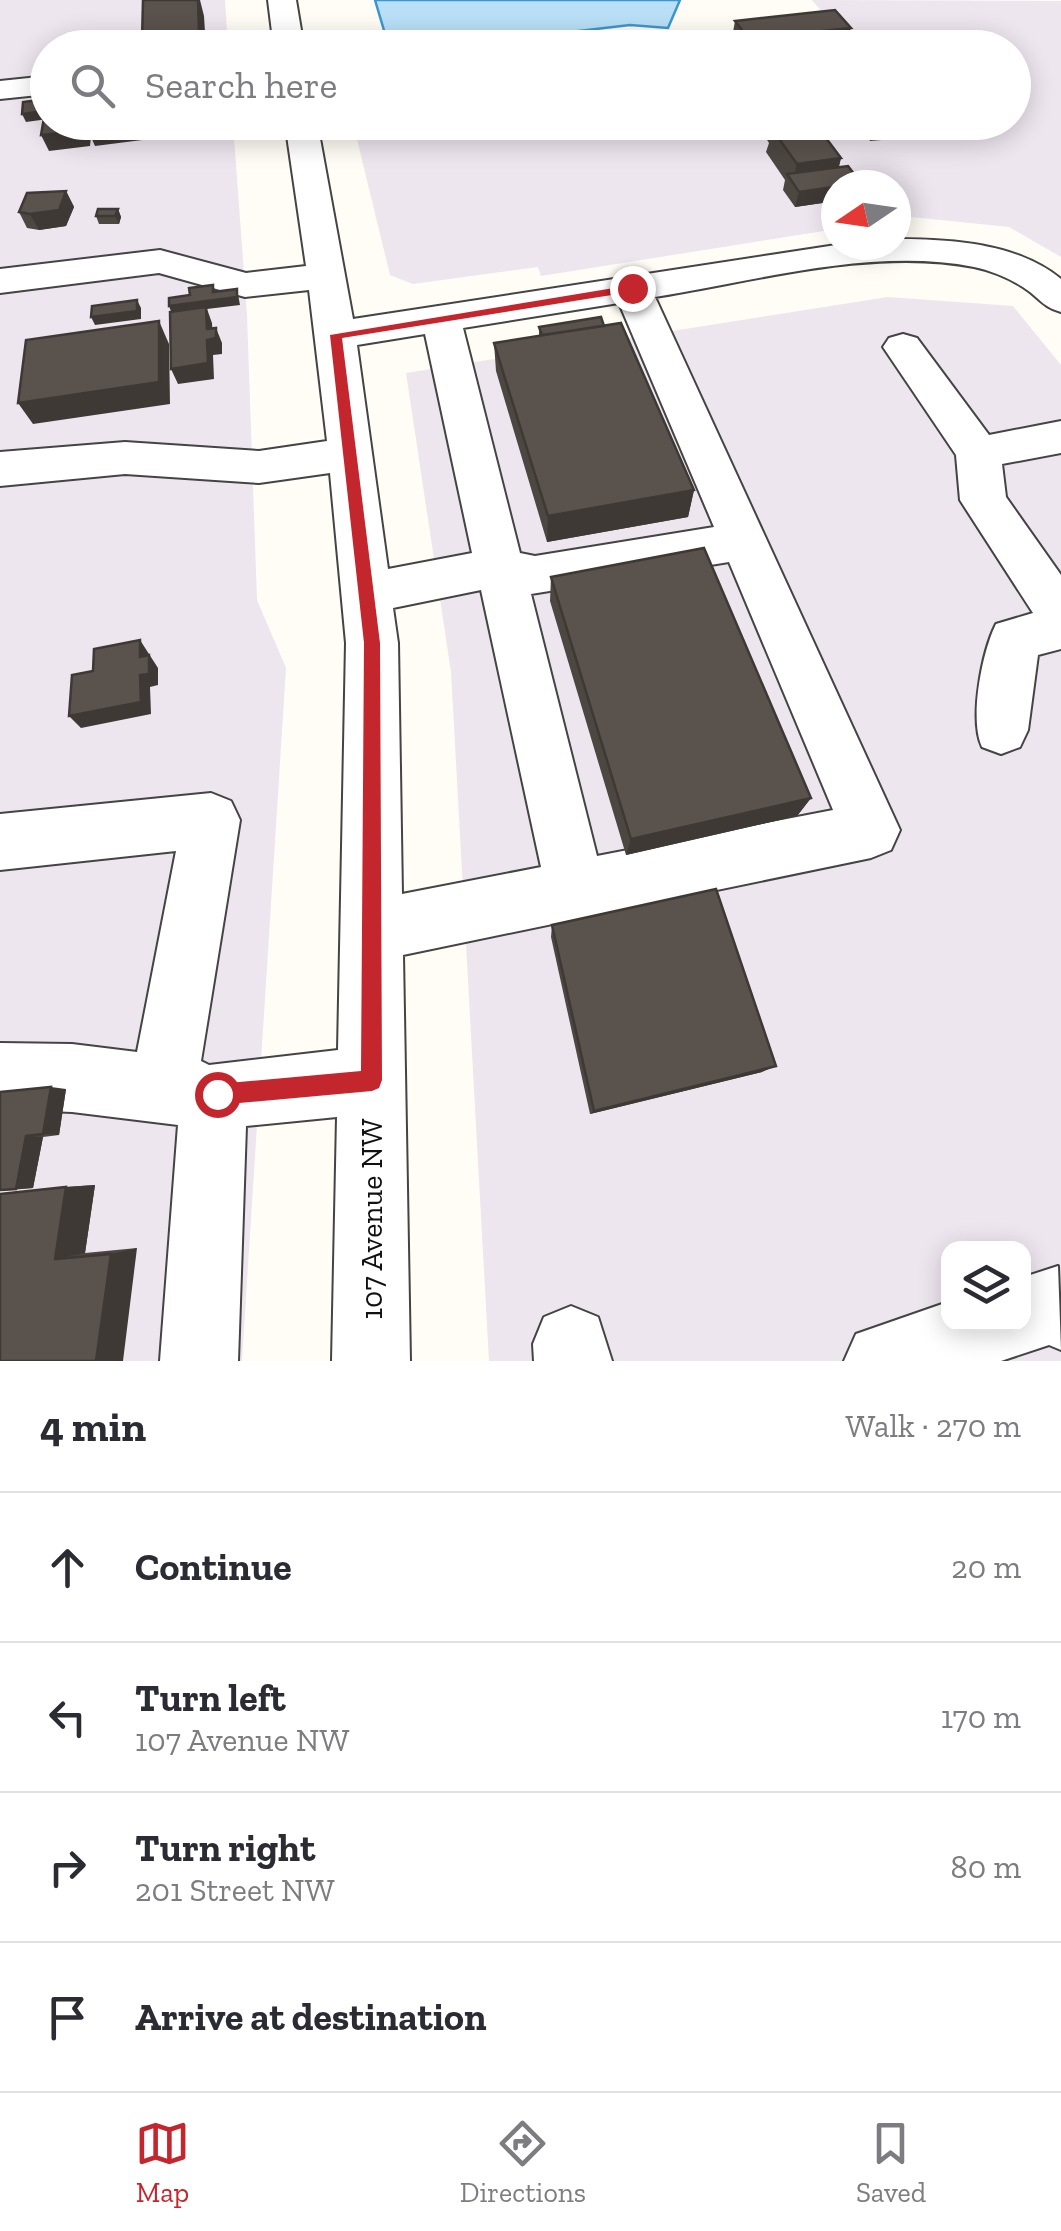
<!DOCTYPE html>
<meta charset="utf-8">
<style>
body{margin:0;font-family:"Zilla Slab",serif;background:#f7f7f7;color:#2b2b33}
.controls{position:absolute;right:30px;bottom:30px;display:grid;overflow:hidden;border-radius:20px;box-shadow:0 5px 25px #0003}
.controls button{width:90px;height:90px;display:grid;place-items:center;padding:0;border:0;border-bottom:2px solid #e1e1e2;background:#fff;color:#2b2b33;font:50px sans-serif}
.compass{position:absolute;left:821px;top:170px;width:90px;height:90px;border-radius:50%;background:#fff;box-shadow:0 5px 25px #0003;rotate:257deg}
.stop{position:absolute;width:30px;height:30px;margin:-22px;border:8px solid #c4262e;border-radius:50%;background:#fff}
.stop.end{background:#c4262e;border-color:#fff;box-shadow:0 2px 10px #0008}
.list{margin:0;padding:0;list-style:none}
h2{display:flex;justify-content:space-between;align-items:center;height:130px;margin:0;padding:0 40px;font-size:42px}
h2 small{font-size:32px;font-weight:400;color:#7c7c81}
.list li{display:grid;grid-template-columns:65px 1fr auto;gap:30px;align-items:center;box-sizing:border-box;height:150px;padding:0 40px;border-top:2px solid #e1e1e2}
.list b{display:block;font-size:38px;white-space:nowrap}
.list p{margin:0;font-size:32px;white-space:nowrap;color:#7c7c81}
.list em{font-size:32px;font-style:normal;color:#7c7c81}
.icon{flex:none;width:55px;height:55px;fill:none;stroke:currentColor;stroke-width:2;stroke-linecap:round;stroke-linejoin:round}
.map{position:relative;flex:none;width:1061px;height:1361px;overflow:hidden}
.search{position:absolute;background:#fff;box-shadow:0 5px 25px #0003;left:30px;right:30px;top:30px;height:110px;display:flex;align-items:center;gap:25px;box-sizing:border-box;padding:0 35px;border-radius:55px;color:#7c7c81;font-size:38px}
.sheet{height:730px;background:#fff}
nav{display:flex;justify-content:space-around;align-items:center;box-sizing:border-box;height:140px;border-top:2px solid #e1e1e2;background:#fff;font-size:28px;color:#7c7c81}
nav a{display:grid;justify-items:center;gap:5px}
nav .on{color:#c4262e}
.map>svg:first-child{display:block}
.industrial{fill:#eee6ef;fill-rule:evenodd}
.water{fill:#b9e0f7;stroke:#3f96cf;stroke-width:2.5}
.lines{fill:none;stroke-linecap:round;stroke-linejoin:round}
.minor-casing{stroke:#444;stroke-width:4}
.minor{fill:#fff;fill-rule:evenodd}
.wall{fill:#4d4742}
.shaded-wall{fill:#3f3936}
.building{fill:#5a524d;stroke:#3f3936;stroke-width:2.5}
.route{fill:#c4262e}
.labels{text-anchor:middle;stroke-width:10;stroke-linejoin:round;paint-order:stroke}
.street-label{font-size:30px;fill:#111;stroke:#fff}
</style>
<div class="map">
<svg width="1061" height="1361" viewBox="0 0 1061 1361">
<rect width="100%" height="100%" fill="#fffdf5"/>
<path class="industrial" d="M0,0H225L228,47L48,48V122L233,123L247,315L257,600L286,668L242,1361H0Z
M812,0L1061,1V257L1009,227L911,217L896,220V185H836V229L541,276L538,267L413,284L390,275L353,123L1014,122V48L684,47L832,24Z
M888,297L1013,306L1061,365V1361H489L451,672L406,373ZM948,1248H1024V1324H948Z"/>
<path class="water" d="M375,0H680L668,28L630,25L432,48L386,37Z"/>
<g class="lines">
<defs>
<path id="minor" d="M268,0H296L304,48H274Z
M48,76V94L0,99V81Z
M285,122H317L353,319L836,245H896V239C951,239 1017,243 1061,279V312C1046,308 1041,301 1030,292C1014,280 993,271 974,267C873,247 756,281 655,297L900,830L891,850L871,858L403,955L410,1361H332L337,1117L246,1126L238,1361H160L178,1125L72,1112L0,1109V1043L72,1044L137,1052L176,851L0,870V814L211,793L231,801L240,820L201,1061L209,1065L338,1050L346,643L330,473L259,483L125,474L0,486V452L125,442L259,451L327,441L309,290L245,297L159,273L0,293V269L160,250L246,273L306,266ZM619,303L714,527L535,556L520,553L463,328ZM425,334L472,553L388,569L357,345ZM729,562L833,810L597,856L531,594ZM481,590L541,867L402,894L398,643L393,608Z
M903,334L917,338L989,435L1061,421V453L1002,464L1006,497L1061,575V649L1038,655L1028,730L1020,747L1001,754L982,747C969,719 982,652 996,624L1033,613L960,500L956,455L883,347L889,338Z
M1058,1266L1061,1350L1049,1345L1001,1361H844L856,1334L948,1302V1324H1024V1277Z
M571,1306L598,1317L612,1361H534L533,1344L544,1317Z"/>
</defs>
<use href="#minor" class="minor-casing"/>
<use href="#minor" class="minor"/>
</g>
<path class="wall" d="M735,21L845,48H734L731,43Z
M756,122H814L841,158L839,167L861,183L860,185H836V201L795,207L783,190L785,180L766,152L769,143Z
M872,122H990L986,131L870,141L867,136Z
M66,191L74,207L66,226L39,230L27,228L19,212Z
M118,209L121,217L119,224H99L96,216Z
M604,326L694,490L688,517L547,542L496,371L494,343L539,336V327Z
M551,577L811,798L797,816L626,855L550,601Z
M552,925L762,1072L590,1114L551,937Z
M66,1089L59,1135L43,1137L33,1188L0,1191V1092Z
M95,1185L85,1253L137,1248L0,1361L66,1187Z"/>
<path class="shaded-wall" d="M198,0H200L204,16L206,48H144L142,40Z
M851,28L845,48H748L749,39Z
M48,103V119L26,122L22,114Z
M84,122H158V138L95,146L91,137L90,146L49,151L41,135Z
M841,158L834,182L792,181L797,164Z
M836,186V201L795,207L799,192Z
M66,191L74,207L66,226L39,230L30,214Z
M118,209L121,217L119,224L115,216Z
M213,285L216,293L237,289L240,305L207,309L212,323L213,339L216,328L222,343V354L213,355L214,379L178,384L171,369L172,314L169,306L213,292Z
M137,300L141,308V319L95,325L91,317Z
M159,321L169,344L170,404L33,424L18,403Z
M694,490L688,517L547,542L548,516Z
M140,640L158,668V685L150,687L151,714L81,728L69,716L140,657Z
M811,798L797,816L626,855L631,839Z
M776,1066L762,1072L590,1114L594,1111Z
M51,1087L66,1089L59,1135L43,1134Z
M26,1136L43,1137L33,1188L16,1189Z
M95,1185L85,1253L55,1259L66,1187Z
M137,1248L123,1361H96L111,1254Z"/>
<path class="building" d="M143,0H198L199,35L142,40Z
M835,10L851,28L749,39L735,21Z
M702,42L724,48L697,47Z
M48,95V122H84L83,131L41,135Z
M46,99L45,111L22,114L23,102Z
M88,122H152V123L88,130Z
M776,122H814L841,158L797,164L772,129L780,128Z
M848,166L861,183L799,192L787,174Z
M66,191L59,210L30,214L19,212L27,193Z
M98,209H118L115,216H96Z
M213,285V292L237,289V297L169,306V298L190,295L189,288Z
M137,300V311L91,317L92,306Z
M206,307L207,329L216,328V338L207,340L208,363L171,369L170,312Z
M601,317L604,326L542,335L539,327Z
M159,321V382L18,403L26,340Z
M621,323L694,490L548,516L494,343Z
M704,548L811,798L631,839L551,577Z
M140,640V657L149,655V674L140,675L141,702L69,716L72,675L93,671L94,649Z
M716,889L776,1066L594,1111L552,925Z
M51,1087L43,1134L26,1136L16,1189L0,1190V1092Z
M66,1187L55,1259L111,1254L96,1361H0V1194Z"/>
<path class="route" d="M632,285L637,291L342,338L380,643L382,1080L379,1088L372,1091L217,1105L210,1102L207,1094L210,1087L217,1084L361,1071L364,643L330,335Z"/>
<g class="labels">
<g class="street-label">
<text transform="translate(372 1219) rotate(-90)" y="10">107 Avenue NW</text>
</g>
</g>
</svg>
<div class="controls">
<button><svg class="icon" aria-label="layers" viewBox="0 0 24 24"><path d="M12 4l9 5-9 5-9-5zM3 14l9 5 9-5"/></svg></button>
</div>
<svg class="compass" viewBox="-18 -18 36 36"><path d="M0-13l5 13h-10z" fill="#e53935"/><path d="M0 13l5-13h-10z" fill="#7c7c81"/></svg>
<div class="stop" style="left:217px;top:1094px"></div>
<div class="stop end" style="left:632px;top:288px"></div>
<div class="search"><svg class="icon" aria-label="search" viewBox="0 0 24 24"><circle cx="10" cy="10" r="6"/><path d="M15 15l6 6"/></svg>Search here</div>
</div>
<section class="sheet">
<h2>4 min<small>Walk · 270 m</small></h2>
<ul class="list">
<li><svg class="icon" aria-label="ahead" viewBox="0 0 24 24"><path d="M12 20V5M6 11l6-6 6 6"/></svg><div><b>Continue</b></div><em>20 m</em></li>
<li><svg class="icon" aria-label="left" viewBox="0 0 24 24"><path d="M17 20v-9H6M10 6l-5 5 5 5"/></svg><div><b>Turn left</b><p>107 Avenue NW</p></div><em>170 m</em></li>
<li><svg class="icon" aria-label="right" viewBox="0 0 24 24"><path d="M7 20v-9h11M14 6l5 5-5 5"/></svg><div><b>Turn right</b><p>201 Street NW</p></div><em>80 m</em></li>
<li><svg class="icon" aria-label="arrive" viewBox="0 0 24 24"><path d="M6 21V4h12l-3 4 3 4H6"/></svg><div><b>Arrive at destination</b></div></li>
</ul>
</section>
<nav>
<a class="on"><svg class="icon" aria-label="map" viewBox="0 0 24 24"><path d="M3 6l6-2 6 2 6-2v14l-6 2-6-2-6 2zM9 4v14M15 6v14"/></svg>Map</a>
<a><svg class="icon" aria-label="directions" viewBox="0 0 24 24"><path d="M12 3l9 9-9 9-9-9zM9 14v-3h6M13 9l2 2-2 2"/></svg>Directions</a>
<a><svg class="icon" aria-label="saved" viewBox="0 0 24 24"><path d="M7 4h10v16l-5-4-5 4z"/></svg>Saved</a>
</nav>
